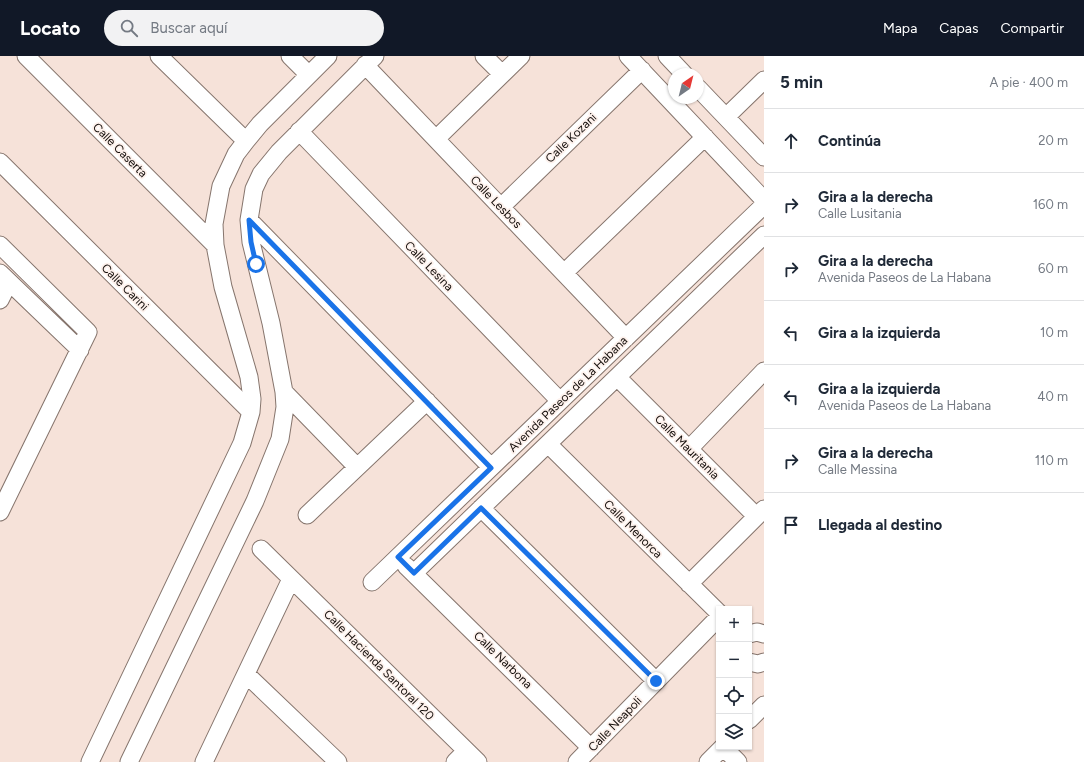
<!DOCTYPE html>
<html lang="es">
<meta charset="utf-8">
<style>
body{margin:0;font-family:Figtree,sans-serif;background:#f2f2f3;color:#1f2937}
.controls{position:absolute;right:12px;bottom:12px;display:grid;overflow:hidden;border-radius:0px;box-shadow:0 1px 3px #0004}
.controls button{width:36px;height:36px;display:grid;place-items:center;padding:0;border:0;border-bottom:1px solid #e0e1e3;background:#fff;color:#1f2937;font:20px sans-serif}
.compass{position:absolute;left:668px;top:12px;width:36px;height:36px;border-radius:50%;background:#fff;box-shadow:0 1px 3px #0004;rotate:35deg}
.stop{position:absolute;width:12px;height:12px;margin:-9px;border:3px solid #1a73e8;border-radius:50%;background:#fff}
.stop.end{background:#1a73e8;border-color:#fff;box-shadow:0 1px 4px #0008}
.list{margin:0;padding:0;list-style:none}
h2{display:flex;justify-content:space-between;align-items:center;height:52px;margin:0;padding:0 16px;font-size:17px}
h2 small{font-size:13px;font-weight:400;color:#747a83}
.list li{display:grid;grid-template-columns:26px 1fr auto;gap:12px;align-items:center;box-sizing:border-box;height:64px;padding:0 16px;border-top:1px solid #e0e1e3}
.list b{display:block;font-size:15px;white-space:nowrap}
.list p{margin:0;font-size:13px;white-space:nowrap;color:#747a83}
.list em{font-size:13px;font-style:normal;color:#747a83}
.icon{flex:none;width:22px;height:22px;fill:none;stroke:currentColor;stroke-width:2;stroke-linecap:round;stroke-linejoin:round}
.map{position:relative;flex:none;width:764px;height:706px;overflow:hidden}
header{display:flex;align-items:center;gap:24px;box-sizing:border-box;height:56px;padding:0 20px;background:#111827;color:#fff}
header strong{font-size:19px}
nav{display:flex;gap:22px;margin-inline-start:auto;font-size:14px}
.search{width:280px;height:36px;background:#f2f2f3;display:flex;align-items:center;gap:10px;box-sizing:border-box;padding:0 14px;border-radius:22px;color:#747a83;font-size:15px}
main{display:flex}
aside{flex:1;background:#fff}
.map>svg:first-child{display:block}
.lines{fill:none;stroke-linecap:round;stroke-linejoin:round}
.minor-casing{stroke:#86756d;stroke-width:19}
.minor{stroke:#fff;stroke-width:17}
.route{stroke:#1a73e8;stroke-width:5}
.labels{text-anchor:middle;stroke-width:3.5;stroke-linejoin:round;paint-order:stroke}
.street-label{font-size:12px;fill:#130d0a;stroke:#fdf1ec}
</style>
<header>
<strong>Locato</strong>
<div class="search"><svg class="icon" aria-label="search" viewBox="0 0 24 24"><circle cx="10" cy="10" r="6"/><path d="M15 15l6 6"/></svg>Buscar aquí</div>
<nav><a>Mapa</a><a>Capas</a><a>Compartir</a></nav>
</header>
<main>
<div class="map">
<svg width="764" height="706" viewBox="0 0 764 706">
<rect width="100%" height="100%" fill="#f6e2d9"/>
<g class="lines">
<defs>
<path id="minor" d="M26,0L215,189
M159,0L246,85
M290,0L309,19
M484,0L502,18
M628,0L764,144
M667,0L684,18
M365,9L626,282
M698,32L764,101
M726,61L764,24
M299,75L560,345
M436,83L521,0
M0,106L251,356
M501,151L642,14
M249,164L491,411
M0,189L88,276L0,456
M0,217L80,294
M564,217L705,81
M0,244L9,226
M617,321L756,460
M284,336L357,411
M548,388L719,557
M689,393L764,315
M481,452L656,625
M307,459L427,345
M261,493L478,706
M406,510L591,692
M414,517L764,179
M372,526L764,149
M689,528L764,453
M749,578L757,576L764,578
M749,606L758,608L764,606
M246,618L338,706
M749,664L764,649
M723,691L738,706
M90,706L242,387L251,356L252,343L249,321L223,231L215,189L214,168L221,130L236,98L246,85L260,68L328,0
M129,706L255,445L280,383L285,351L284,336L271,267L251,186L249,164L254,133L261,118L279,96L375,0
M204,706L291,523
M455,706L466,695
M577,706L719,561
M708,706L723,691"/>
</defs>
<use href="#minor" class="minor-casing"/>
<use href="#minor" class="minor"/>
</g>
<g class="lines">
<path class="route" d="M256,208L251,186L249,164L491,412L398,501L414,517L481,452L656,625"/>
</g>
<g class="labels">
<g class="street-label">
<text transform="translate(571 82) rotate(-44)" y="4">Calle Kozani</text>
<text transform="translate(120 94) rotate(45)" y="4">Calle Caserta</text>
<text transform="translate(496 146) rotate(46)" y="4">Calle Lesbos</text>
<text transform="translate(429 210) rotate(46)" y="4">Calle Lesina</text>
<text transform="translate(125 231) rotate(45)" y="4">Calle Carini</text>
<text transform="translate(568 338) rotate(-44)" y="4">Avenida Paseos de La Habana</text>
<text transform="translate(687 391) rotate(45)" y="4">Calle Mauritania</text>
<text transform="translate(633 473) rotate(45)" y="4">Calle Menorca</text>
<text transform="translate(503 604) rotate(44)" y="4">Calle Narbona</text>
<text transform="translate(379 609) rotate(45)" y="4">Calle Hacienda Santoral 120</text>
<text transform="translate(615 668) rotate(-46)" y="4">Calle Neapoli</text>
</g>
</g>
</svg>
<div class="controls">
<button>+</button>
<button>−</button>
<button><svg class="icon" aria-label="locate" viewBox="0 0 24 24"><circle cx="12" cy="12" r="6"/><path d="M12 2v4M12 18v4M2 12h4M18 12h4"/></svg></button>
<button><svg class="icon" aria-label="layers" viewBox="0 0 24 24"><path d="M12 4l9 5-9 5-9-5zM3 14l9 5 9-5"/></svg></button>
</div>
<svg class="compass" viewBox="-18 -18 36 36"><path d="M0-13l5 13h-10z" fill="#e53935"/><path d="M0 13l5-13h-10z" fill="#747a83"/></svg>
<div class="stop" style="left:256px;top:208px"></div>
<div class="stop end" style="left:656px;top:625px"></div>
</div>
<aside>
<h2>5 min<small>A pie · 400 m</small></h2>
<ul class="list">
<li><svg class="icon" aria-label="ahead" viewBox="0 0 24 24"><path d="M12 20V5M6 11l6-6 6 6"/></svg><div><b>Continúa</b></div><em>20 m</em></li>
<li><svg class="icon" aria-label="right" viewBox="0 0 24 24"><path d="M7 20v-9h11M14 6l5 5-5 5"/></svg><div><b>Gira a la derecha</b><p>Calle Lusitania</p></div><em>160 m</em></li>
<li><svg class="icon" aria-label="right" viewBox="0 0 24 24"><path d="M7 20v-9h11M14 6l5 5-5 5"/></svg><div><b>Gira a la derecha</b><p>Avenida Paseos de La Habana</p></div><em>60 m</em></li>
<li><svg class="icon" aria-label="left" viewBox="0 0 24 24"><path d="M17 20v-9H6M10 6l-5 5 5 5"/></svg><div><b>Gira a la izquierda</b></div><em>10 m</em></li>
<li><svg class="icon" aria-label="left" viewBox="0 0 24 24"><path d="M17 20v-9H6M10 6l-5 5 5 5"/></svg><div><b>Gira a la izquierda</b><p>Avenida Paseos de La Habana</p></div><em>40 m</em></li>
<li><svg class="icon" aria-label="right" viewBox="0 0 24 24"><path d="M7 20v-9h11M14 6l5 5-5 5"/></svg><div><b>Gira a la derecha</b><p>Calle Messina</p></div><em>110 m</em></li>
<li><svg class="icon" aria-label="arrive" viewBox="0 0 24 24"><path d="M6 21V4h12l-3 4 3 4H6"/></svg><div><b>Llegada al destino</b></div></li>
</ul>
</aside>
</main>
